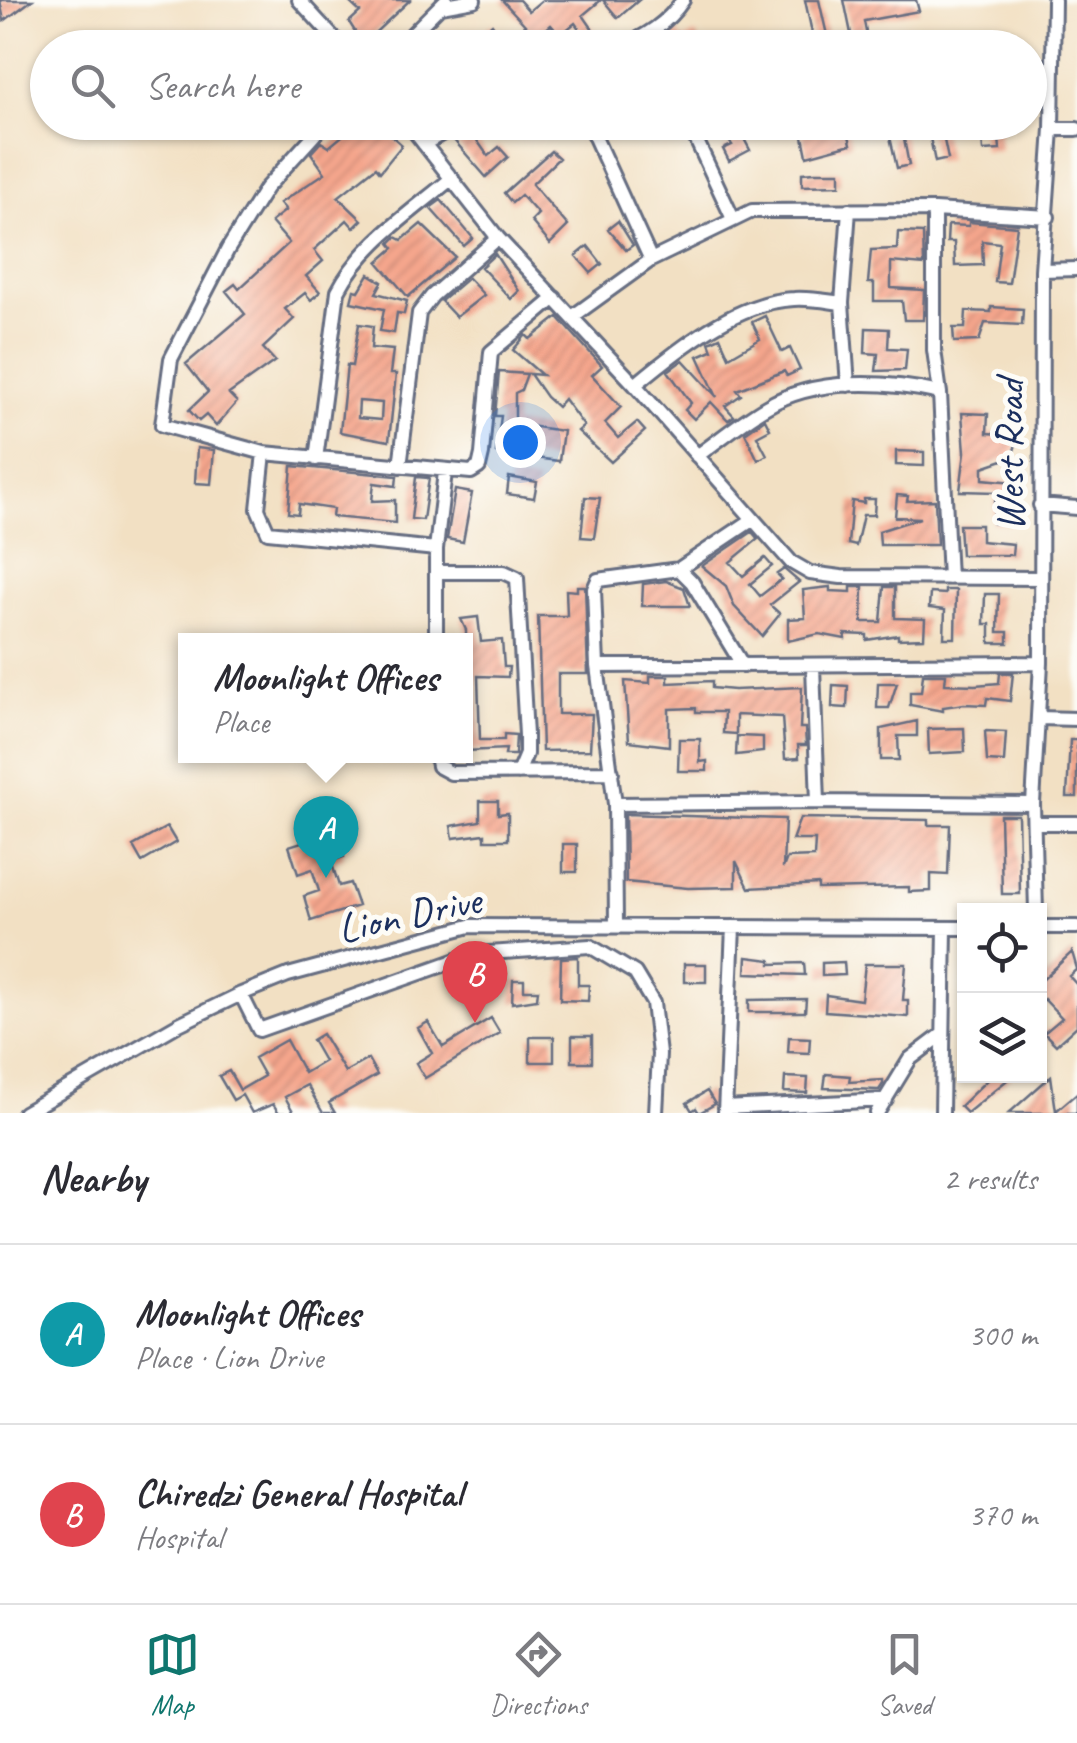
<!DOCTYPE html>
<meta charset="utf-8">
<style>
body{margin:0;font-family:Caveat,sans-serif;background:#f2f2f3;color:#2b2b33}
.controls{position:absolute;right:30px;bottom:30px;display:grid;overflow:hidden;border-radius:0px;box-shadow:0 2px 8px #0004}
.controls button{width:90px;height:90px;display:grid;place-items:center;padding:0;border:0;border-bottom:2px solid #e1e1e2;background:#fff;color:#2b2b33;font:50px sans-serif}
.you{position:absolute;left:520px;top:442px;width:35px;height:35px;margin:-25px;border:8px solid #fff;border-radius:50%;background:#1a73e8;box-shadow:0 0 0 15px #1a73e833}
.badge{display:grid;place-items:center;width:65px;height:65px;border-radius:50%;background:#0f766e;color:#fff;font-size:32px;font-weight:700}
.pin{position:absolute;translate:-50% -82px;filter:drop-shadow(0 2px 5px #0008)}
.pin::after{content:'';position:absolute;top:52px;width:35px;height:30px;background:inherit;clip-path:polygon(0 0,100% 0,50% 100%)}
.popup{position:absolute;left:178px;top:633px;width:295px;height:130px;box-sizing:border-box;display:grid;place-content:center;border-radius:0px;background:#fff;filter:drop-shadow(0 2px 8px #0005);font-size:32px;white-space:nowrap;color:#7c7c81}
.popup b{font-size:38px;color:#2b2b33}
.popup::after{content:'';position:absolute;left:50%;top:100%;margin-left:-20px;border:20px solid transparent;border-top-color:#fff}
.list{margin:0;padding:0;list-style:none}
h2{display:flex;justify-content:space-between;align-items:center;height:130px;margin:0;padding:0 40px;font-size:42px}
h2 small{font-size:32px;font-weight:400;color:#7c7c81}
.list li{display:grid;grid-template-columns:65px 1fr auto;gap:30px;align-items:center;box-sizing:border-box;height:180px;padding:0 40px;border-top:2px solid #e1e1e2}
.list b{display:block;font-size:38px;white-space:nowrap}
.list p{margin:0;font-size:32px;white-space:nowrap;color:#7c7c81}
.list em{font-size:32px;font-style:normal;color:#7c7c81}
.icon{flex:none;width:55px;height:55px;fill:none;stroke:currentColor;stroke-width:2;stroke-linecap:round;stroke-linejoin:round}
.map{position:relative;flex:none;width:1077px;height:1113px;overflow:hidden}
.search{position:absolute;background:#fff;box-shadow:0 2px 8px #0004;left:30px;right:30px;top:30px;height:110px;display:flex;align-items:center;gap:25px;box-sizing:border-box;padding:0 35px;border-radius:55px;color:#7c7c81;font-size:38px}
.sheet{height:490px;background:#fff}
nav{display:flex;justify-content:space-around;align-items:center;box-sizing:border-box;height:140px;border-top:2px solid #e1e1e2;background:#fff;font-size:28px;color:#7c7c81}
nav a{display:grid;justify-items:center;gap:5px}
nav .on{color:#0f766e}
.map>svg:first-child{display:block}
.building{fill:url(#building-hatch);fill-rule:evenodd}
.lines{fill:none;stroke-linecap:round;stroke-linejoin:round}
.minor-casing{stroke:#666d81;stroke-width:18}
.minor{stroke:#fff;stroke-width:12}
.labels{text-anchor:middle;stroke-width:10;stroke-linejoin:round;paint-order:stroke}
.street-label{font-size:42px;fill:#1b2f5e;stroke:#fdfcf7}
</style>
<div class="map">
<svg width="1077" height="1113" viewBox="0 0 1077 1113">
<defs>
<pattern id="building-hatch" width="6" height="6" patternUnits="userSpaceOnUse" patternTransform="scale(2.5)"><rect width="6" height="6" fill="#f5a68c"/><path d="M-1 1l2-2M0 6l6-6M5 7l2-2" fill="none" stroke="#d18f7b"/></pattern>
</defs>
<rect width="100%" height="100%" fill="#fdfcf7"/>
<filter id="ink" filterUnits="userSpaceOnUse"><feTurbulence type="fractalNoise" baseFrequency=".01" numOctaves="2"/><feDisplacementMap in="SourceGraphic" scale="20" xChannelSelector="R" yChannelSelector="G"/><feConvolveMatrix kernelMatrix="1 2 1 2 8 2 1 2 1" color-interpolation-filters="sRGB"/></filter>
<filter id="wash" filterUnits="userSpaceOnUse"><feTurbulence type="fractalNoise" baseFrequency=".0048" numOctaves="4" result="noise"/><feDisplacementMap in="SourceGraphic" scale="40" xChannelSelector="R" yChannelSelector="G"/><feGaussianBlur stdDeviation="2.25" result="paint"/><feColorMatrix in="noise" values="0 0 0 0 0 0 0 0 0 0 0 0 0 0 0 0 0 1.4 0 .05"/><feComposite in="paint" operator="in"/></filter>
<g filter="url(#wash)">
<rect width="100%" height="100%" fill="#f2e0c3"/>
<g id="blocks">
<path class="building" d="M0,0H32L4,21Z
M347,0H410L363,44L349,22L360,12Z
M502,0H519L529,11L542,0H601L583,15L594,31L585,37L575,23L560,35L551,25L524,48H465L492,24L506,44L527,27Z
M603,0H639L618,18Z
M805,0H819L829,44L815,47Z
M844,0H916L919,11L864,21L869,48H854Z
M678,32L683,41L695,34L700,42L691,48H669L664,39Z
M359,122H376L402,145L380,172L376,167L338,197L362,220L354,228L347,220L314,250L323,261L306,276L320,292L311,300L305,293L285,309L294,319L263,348L275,361L229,394L237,402L216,426L206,415L199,421L189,410L208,392L186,364L245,314L226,291L235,284L239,289L289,243L271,222L286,210L280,203L325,173L311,153L321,142L329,147Z
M716,122H735L750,150L729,161L723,149L732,145Z
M800,122H846L851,144L807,156Z
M981,122H998L1000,150L983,151Z
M941,126L948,159L935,162L928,128Z
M469,129L488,156L499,147L508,157L486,177L453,139Z
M903,134L909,165L897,168L890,137Z
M551,151L559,158L532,184L568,226L550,244L531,221L538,214L521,195L512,203L504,193Z
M815,172H840V185L802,186V173Z
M441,200L473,238L464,246L430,208Z
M618,221L633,245L626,250L608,229Z
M969,222L1017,226L1009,283L995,282L1000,243L982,241L983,265L955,266L954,242H947L948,225L969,226Z
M421,224L455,257L408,297L378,262L394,248L390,243L396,237L402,240Z
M898,232L923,233L924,265L891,262V288L924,290L923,320H904L902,301H874V283H868L871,250L897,249Z
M588,246L602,264L591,273L576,256Z
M495,254L519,291L511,299L481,267Z
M369,274L382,282L376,293L407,301L404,314L397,313L394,333L380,331L384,309L351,302L354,290L359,291Z
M468,278L484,295L456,317L441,301Z
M991,307L1023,309L1022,325L985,323L979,341L954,342L953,328H965L966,311L991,312Z
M765,316L782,352L790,348L800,370L787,376L784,371L737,390L741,395L725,406L734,416L728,420L711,402L694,419L685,410L691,403L668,371L683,360L717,397L698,356L712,350L709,342L720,337L729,357L760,339L752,322Z
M558,317L602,366L592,375L621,407L605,423L618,438L637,422L645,431L611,462L578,431L584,426L564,399L557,407L546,397L530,374L542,375L513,350L526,335L530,339Z
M359,324L373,326L371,348L393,350L390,374H396L389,441L340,432L347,365L352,366ZM359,401L382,403L381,420L358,418Z
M866,328L889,329L888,348L907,349L905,370L876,371L878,354L865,353Z
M499,372L527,374L521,390L515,393V424L563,431L559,461L496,453L501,416H495Z
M962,413L988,414L987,433L1019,435L1012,457L983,467V479L1014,482L1013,524L993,523L996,492L960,491L965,452Z
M765,419L770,429L757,436L767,455L758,460L745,433Z
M197,448L214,450L211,484L195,483Z
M896,451L924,452V466L896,465Z
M292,466L397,476L396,486L374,483L372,501L395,500V523L332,517L333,509L299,504L298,514L288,513Z
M416,477L429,478L423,520L411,519Z
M509,477L537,482L534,498L507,494Z
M455,490L472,493L463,542L447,539Z
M897,495L908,496L907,501L935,500L937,545H880L879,531L920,518L895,517Z
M585,497L600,498L594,538L581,537Z
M864,499H875L874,515H863L856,546L848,544L852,501L864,503Z
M959,525H981V541L1013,544L1012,555H961Z
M752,532L758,539L730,562L743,576L765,558L772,566L750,584L760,596L782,579L777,574L784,569L799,582L770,605L780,614L762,636L734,606L726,586L702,566Z
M666,581L684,588L690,606H642L643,584Z
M577,586H585L588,674H558V714H592L590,750L542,751L538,616H567L566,590L577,591Z
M830,587V591L851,592V587H863L862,622H881L884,587H895V618L925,619L924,638L898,639V635L867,640V635L845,634V639L819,634L788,641V619L805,618L803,590Z
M945,590H956L955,638H944L945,610L929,608L930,593L945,594Z
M985,594H999L998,632H1008V643H990V624H984Z
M478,617L481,642L502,640L504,667H509L508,677L478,676L480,740H504V734L516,735L515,755H505L506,749L466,751V630L461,619Z
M1000,673H1013L1010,701L987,698L986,705L964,704L943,707V711L910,705V692H921L923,674H946L945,684L975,685L999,683Z
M650,676H668V683L712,681V688L734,690L802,687L800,728H805L806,745H798L799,758L785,759L782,717L736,715V734L723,733L724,712H696V708L669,709V746L629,741L625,681L650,683Z
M878,683H897L889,708H877Z
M833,685L848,686L847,708L832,707Z
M917,721V736H898L899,760H881V729Z
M964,728L965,752L929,754L928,729Z
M985,731L1006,732L1004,762L987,761Z
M737,736L763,737V752L736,755Z
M679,739H700V762L707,761V771H678Z
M1070,740H1077V797H1067Z
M480,801H498V814L508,813V840H485V834L453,838L451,826L480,821Z
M625,814L785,819L783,868L787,858L814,857L815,840H792L800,818L928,820V825H950L948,875L931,874V891L909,892V887L818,889V884L749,888L736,861V887L688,888L626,882Z
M1000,815H1018L1020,894H1002Z
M167,827L176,842L142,862L133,846Z
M336,831L344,857L331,861L339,886L350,883L358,906L311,921L304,896L319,891L312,869L298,874L289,846Z
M563,844H577V872H563Z
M1072,952L1077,969L1069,976L1077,985V1026L1056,1045L1044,1033L1062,1018L1044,999L1040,1003V982Z
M578,957V985H589L588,1001L560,1000L561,958Z
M747,957L771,960V964L804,963L805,975L746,973Z
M844,962L845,975L822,976V963Z
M684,964H706V982H684Z
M865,964H906L903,1000H908V1017L825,1011L826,995L861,1000Z
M513,980H524V990H538L537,999L512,1003Z
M806,999L805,1012H749V1000Z
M491,1018L500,1033L425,1078L416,1063L432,1053L418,1028L428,1022L443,1047Z
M322,1034L345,1072L368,1059L377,1075L329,1103L335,1113H323L307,1085L285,1097L294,1113H279L273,1104L252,1113L242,1095L233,1100L219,1076L229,1071L240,1090L264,1076L254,1058L286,1040L304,1073L324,1061L312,1040Z
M572,1036H592V1062H572Z
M530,1037H554V1062H530Z
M789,1037L810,1038L809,1053L788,1052Z
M826,1074L850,1076L849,1082L883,1080V1084L879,1090L824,1088Z
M991,1076H1012L967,1113L960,1106Z
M1051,1076L1056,1111L1077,1093V1113H1009Z
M785,1077L808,1078L807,1093L784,1092Z
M707,1091L715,1104L699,1113L696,1108L692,1111L687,1103Z"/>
</g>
</g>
<g filter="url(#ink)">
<use href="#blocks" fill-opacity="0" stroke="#666d81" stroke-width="2.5"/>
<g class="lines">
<defs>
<path id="minor" d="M299,0L343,48
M441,6L474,0
M398,48L446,0
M620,48C646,36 667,24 683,0
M326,122L266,188L228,249L171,359L162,425L264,453L471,472L479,467L482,454L491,352L555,298
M407,122L498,238L635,385L791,562L810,573L841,577L1040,578
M588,122L651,260
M688,122L733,219
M1052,129H1077
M424,144L462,122
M934,210V350L940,393
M1042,270L1077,269
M572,317L651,260L752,211L934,210L1048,217
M635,385C677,350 737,301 794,299C810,298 826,301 842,303
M848,385L842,303L849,210
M264,453L258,509L268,532L436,549
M697,456C719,440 742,421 766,407C815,377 887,381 940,393L949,578
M316,459L338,291C362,244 412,212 452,178
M400,466L419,313L432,296L498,238
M1040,505L1077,508
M752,520L679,569L598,580L594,589L597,666L1041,663
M679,569L692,582L743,666
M437,572H504L517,578L526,735V754L518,773
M436,640V549L445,472
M597,666L615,804L616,926
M813,666L818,802L1033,804
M1038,718L1077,719
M436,756L438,766L451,773L612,772
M615,804L818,802
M1034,823H1077
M1036,911L1033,804L1041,663L1042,270L1052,129L1054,0
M1040,927H1077
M241,994L259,1030L474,954L590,946L635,973L653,1003L659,1054L656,1113
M725,1108L886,1100
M24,1113L179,1024L241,994L288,975L470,926L964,928
M725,1113L733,927
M877,1113L910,1059L943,1034
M942,1113L945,928"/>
</defs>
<use href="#minor" class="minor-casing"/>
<use href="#minor" class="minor"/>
</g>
</g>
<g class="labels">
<g class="street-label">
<text transform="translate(1008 455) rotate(-90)" y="15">West Road</text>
<text transform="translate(409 913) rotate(-12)" y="15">Lion Drive</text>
</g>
</g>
</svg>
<div class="controls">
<button><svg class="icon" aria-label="locate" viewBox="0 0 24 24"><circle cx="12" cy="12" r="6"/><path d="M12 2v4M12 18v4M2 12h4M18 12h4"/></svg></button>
<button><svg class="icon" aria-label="layers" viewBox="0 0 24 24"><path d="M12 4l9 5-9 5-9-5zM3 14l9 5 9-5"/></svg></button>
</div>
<div class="you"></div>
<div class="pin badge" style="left:326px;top:878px;background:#0f9aa8">A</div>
<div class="popup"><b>Moonlight Offices</b>Place</div>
<div class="pin badge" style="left:475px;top:1023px;background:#e0444e">B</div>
<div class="search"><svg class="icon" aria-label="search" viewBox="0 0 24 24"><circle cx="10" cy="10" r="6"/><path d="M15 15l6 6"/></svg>Search here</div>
</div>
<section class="sheet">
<h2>Nearby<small>2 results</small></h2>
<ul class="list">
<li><span class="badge" style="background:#0f9aa8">A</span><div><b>Moonlight Offices</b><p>Place · Lion Drive</p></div><em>300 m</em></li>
<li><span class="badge" style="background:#e0444e">B</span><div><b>Chiredzi General Hospital</b><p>Hospital</p></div><em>370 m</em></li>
</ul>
</section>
<nav>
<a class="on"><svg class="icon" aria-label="map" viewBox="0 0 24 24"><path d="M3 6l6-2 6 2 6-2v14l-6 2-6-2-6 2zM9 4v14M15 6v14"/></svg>Map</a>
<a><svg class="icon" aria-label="directions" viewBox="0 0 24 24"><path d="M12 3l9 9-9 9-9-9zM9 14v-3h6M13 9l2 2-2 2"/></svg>Directions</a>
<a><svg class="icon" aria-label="saved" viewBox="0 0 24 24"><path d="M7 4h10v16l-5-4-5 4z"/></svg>Saved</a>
</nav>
